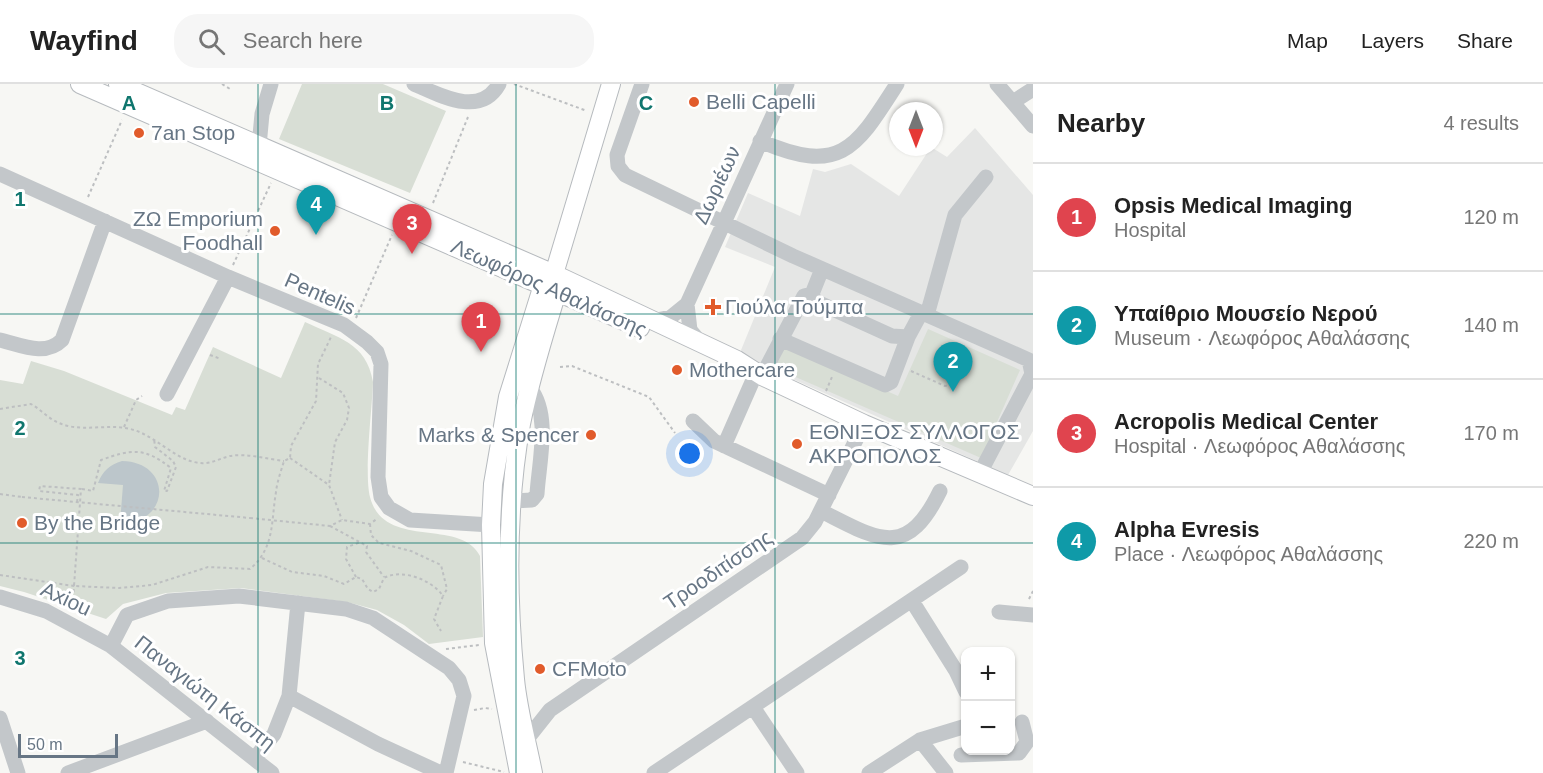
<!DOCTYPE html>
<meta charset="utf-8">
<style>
body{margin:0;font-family:Arial,sans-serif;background:#f6f6f6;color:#222}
.controls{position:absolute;right:18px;bottom:18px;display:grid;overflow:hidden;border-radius:12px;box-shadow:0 2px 4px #0004}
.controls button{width:54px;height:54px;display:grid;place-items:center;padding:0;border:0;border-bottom:2px solid #e0e0e0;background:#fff;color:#222;font:30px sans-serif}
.compass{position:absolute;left:889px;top:18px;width:54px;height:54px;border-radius:50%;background:#fff;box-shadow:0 2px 4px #0004;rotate:180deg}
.scale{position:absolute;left:18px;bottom:15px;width:100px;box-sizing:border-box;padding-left:6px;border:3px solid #677685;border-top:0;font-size:16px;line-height:21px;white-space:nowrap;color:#677685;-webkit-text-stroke:4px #fff;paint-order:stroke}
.you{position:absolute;left:690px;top:370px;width:21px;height:21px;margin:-15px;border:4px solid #fff;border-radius:50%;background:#1a73e8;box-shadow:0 0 0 9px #1a73e833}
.badge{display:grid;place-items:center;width:39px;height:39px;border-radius:50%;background:#0f766e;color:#fff;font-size:20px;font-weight:700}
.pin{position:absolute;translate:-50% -50px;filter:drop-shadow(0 2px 3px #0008)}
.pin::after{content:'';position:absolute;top:32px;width:21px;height:18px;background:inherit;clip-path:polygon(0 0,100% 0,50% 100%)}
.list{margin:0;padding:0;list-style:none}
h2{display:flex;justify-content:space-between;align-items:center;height:78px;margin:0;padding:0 24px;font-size:26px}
h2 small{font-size:20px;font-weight:400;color:#767676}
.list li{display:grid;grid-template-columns:39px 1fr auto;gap:18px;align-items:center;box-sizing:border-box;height:108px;padding:0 24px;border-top:2px solid #e0e0e0}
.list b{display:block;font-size:22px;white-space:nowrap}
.list p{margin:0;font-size:20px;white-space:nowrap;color:#767676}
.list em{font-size:20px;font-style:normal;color:#767676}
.icon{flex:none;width:33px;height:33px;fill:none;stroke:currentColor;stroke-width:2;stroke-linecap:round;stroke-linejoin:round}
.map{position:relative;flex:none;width:1033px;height:689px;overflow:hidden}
header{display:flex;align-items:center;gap:36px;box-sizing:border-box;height:84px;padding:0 30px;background:#fff;border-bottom:2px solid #e0e0e0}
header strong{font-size:28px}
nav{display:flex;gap:33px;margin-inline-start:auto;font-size:21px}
.search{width:420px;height:54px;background:#f6f6f6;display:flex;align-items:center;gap:15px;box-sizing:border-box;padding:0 21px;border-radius:24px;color:#767676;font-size:22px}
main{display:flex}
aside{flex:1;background:#fff}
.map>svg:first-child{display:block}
.built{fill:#e5e6e5}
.green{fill:#d8ded5}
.water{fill:#bcc6cb}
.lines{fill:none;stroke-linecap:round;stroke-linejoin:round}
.major-casing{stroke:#b6babe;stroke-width:20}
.path{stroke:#bdbfc1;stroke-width:2;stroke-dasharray:3 3;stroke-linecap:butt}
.minor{stroke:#c3c7ca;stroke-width:15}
.major{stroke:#fff;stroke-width:18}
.path-bridge{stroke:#bdbfc1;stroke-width:2;stroke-dasharray:3 3;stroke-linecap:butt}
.grid{fill:none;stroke:#0f766e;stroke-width:1.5;stroke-opacity:0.55}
.poi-dot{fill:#e15b2b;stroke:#fff;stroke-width:2}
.labels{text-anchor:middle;stroke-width:6;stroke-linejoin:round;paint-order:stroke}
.poi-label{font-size:21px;fill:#677685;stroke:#fff;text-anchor:start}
.street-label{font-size:21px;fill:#677685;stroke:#fff}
.grid-label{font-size:20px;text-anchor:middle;font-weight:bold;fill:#0f766e;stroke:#fff;stroke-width:6;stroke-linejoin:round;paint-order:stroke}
</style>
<header>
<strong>Wayfind</strong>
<div class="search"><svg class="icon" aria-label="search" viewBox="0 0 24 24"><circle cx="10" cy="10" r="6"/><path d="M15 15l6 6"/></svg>Search here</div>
<nav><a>Map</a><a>Layers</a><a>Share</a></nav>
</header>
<main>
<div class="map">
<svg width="1033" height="689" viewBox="0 0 1033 689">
<rect width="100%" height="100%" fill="#f7f7f4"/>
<path class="built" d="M975,44L1033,111V347L1008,391L739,271L775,183L725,163L748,109L800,132L813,85L825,88L851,80L899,112L931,63L947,73Z"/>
<path class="green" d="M302,0H383L446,27L410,109L279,55Z
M305,238C338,254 366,258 373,298C372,327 364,388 370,413C384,467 461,433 480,472L483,553L429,560L404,541L377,526L347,518L241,504L166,509L123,520L106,535L24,508L0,502V296L23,300L31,277L64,287L172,331L176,323L185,326L213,263L281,294Z
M928,245L1020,286L981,374L775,284L785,262L898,312Z"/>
<path class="water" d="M122,377C173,378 171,440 120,439L123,401L98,399C103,386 110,381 122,377Z"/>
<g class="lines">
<defs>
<path id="major" d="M80,0L640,244
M118,0L554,190L737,276L762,292L864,340L1033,412
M519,689L494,559L491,441L493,400L508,313L543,201L551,194
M533,689C527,658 518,627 515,595C507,511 506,424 521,340C530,295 544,251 557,208L554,190L611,0"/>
</defs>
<use href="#major" class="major-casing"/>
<path class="path" d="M222,0L230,5
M514,0L587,27
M88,113L122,36
M433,119L468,33
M233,181L271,99
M356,234L392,151
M210,271L221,275
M560,283L572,282L649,313L675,349
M911,287L945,302L954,300L970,267
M319,294L343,309L349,324L347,336L335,358L329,401
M826,307L832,293
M0,325L31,320C40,325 48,334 57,338C80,350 109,338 134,346C156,353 173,373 194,378C209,382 217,375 230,372C246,369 268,375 284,377
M124,343L136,316L142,312
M290,374L329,401L342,436
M82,405L93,407L101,376C132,365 144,363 171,384L164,407H167L176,383L173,377L155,363L154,354
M0,410L22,413
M77,418L78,411L39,407L40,402L81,405L74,502L119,504L152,501L208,483L250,485C275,464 271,437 276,408C277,398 281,387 284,377L290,374L291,362L316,317L318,280L332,251
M250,434L330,442L342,436L370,440L378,434
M370,440L371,451L379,459L411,467L441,481L447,505L443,512
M330,442L367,462L366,468L384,493
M262,474L292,488L324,492L344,500L356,493L362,495L368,505L373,508L379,505L384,494C402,484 432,496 443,512L434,535L441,547
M0,491L74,502L72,526
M356,493L346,475L347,463L361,458
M1029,515L1033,507
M446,565L479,561
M474,626L485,624L492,625
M463,678L504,688"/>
<path class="minor" d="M414,0C440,11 480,34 499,0
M642,0L617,71L618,82L625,91L793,172L1029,276L1032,290L980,389
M997,0L1033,42
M1013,18L1033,5
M760,57C841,92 856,64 897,0
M259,62L262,30L271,0
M0,90L228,193L344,241L367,258L377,268L381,280L378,393L381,413L389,424L410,436L491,441
M822,185L812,210L815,217L892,252L908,253L921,229
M687,220L690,246L700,258
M927,231L955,131L986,93
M652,237L671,233L687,220L787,0
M780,255L885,301L891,298L908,253
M0,256C21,261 45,273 62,256L105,137
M762,292L804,212L812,210
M167,310L228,193
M693,337L714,357L829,411
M724,362L756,289
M513,417L532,416L537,410C539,377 551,331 530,304
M821,427C877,455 906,477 940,407
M0,513L46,527L111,562L272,689
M912,517L956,587L966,608
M999,528L1033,531
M111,562L127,531L168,517L239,512L346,525L373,534L449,584L459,596L464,612L446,689
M289,612L378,660L441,689
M753,623L797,689
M0,634L18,689
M527,655L550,626L802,454L815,438L864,340
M920,656L946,689
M961,671L1019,669L1027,658L1022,638
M255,674L274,650L289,612L298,519
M68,689L207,637
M654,689L961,483
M869,689L920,656L966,642"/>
<use href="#major" class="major"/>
<path class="path-bridge" d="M22,413L250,434"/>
</g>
<path class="grid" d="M258,0V689M516,0V689M775,0V689M0,230H1033M0,459H1033"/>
<g class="poi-dot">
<circle cx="694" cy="18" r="6"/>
<circle cx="139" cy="49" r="6"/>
<circle cx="275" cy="147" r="6"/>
<path d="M710 214h6v6h6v6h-6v6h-6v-6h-6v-6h6z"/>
<circle cx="677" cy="286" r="6"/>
<circle cx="591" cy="351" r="6"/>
<circle cx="797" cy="360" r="6"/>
<circle cx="22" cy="439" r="6"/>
<circle cx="540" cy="585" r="6"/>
</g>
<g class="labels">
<g class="poi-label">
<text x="706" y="25">Belli Capelli</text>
<text x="151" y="56">7an Stop</text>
<text x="263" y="142" text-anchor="end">ΖΩ Emporium<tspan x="263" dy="24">Foodhall</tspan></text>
<text x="725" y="230">Γιούλα Τούμπα</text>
<text x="689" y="293">Mothercare</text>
<text x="809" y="355">ΕΘΝΙΞΟΣ ΣΥΛΛΟΓΟΣ<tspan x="809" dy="24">ΑΚΡΟΠΟΛΟΣ</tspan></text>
<text x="579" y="358" text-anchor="end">Marks &amp; Spencer</text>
<text x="34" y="446">By the Bridge</text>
<text x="552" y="592">CFMoto</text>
</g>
<g class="street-label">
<text transform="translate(717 101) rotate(-65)" y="7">Δωριέων</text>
<text transform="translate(549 204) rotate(24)" y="7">Λεωφόρος Αθαλάσσης</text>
<text transform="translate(320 210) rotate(24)" y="7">Pentelis</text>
<text transform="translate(718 486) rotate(-34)" y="7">Τροοδιτίσσης</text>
<text transform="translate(66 515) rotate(25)" y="7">Axiou</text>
<text transform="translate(205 609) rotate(38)" y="7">Παναγιώτη Κάσπη</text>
</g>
</g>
<g class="grid-label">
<text x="129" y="26">A</text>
<text x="387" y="26">B</text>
<text x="646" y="26">C</text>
<text x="20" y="122">1</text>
<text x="20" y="351">2</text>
<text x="20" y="581">3</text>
</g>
</svg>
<div class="controls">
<button>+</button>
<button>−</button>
</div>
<svg class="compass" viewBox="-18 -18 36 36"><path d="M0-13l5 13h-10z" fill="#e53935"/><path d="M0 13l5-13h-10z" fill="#767676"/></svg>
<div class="scale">50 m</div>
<div class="you"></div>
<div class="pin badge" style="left:481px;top:268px;background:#e0444e">1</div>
<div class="pin badge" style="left:953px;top:308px;background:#0f9aa8">2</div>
<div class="pin badge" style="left:412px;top:170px;background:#e0444e">3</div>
<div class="pin badge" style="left:316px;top:151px;background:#0f9aa8">4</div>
</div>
<aside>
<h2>Nearby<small>4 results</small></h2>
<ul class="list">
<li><span class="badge" style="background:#e0444e">1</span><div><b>Opsis Medical Imaging</b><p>Hospital</p></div><em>120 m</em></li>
<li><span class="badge" style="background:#0f9aa8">2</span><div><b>Υπαίθριο Μουσείο Νερού</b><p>Museum · Λεωφόρος Αθαλάσσης</p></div><em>140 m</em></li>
<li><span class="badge" style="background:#e0444e">3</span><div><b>Acropolis Medical Center</b><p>Hospital · Λεωφόρος Αθαλάσσης</p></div><em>170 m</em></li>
<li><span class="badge" style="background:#0f9aa8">4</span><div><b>Alpha Evresis</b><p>Place · Λεωφόρος Αθαλάσσης</p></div><em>220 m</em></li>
</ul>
</aside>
</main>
